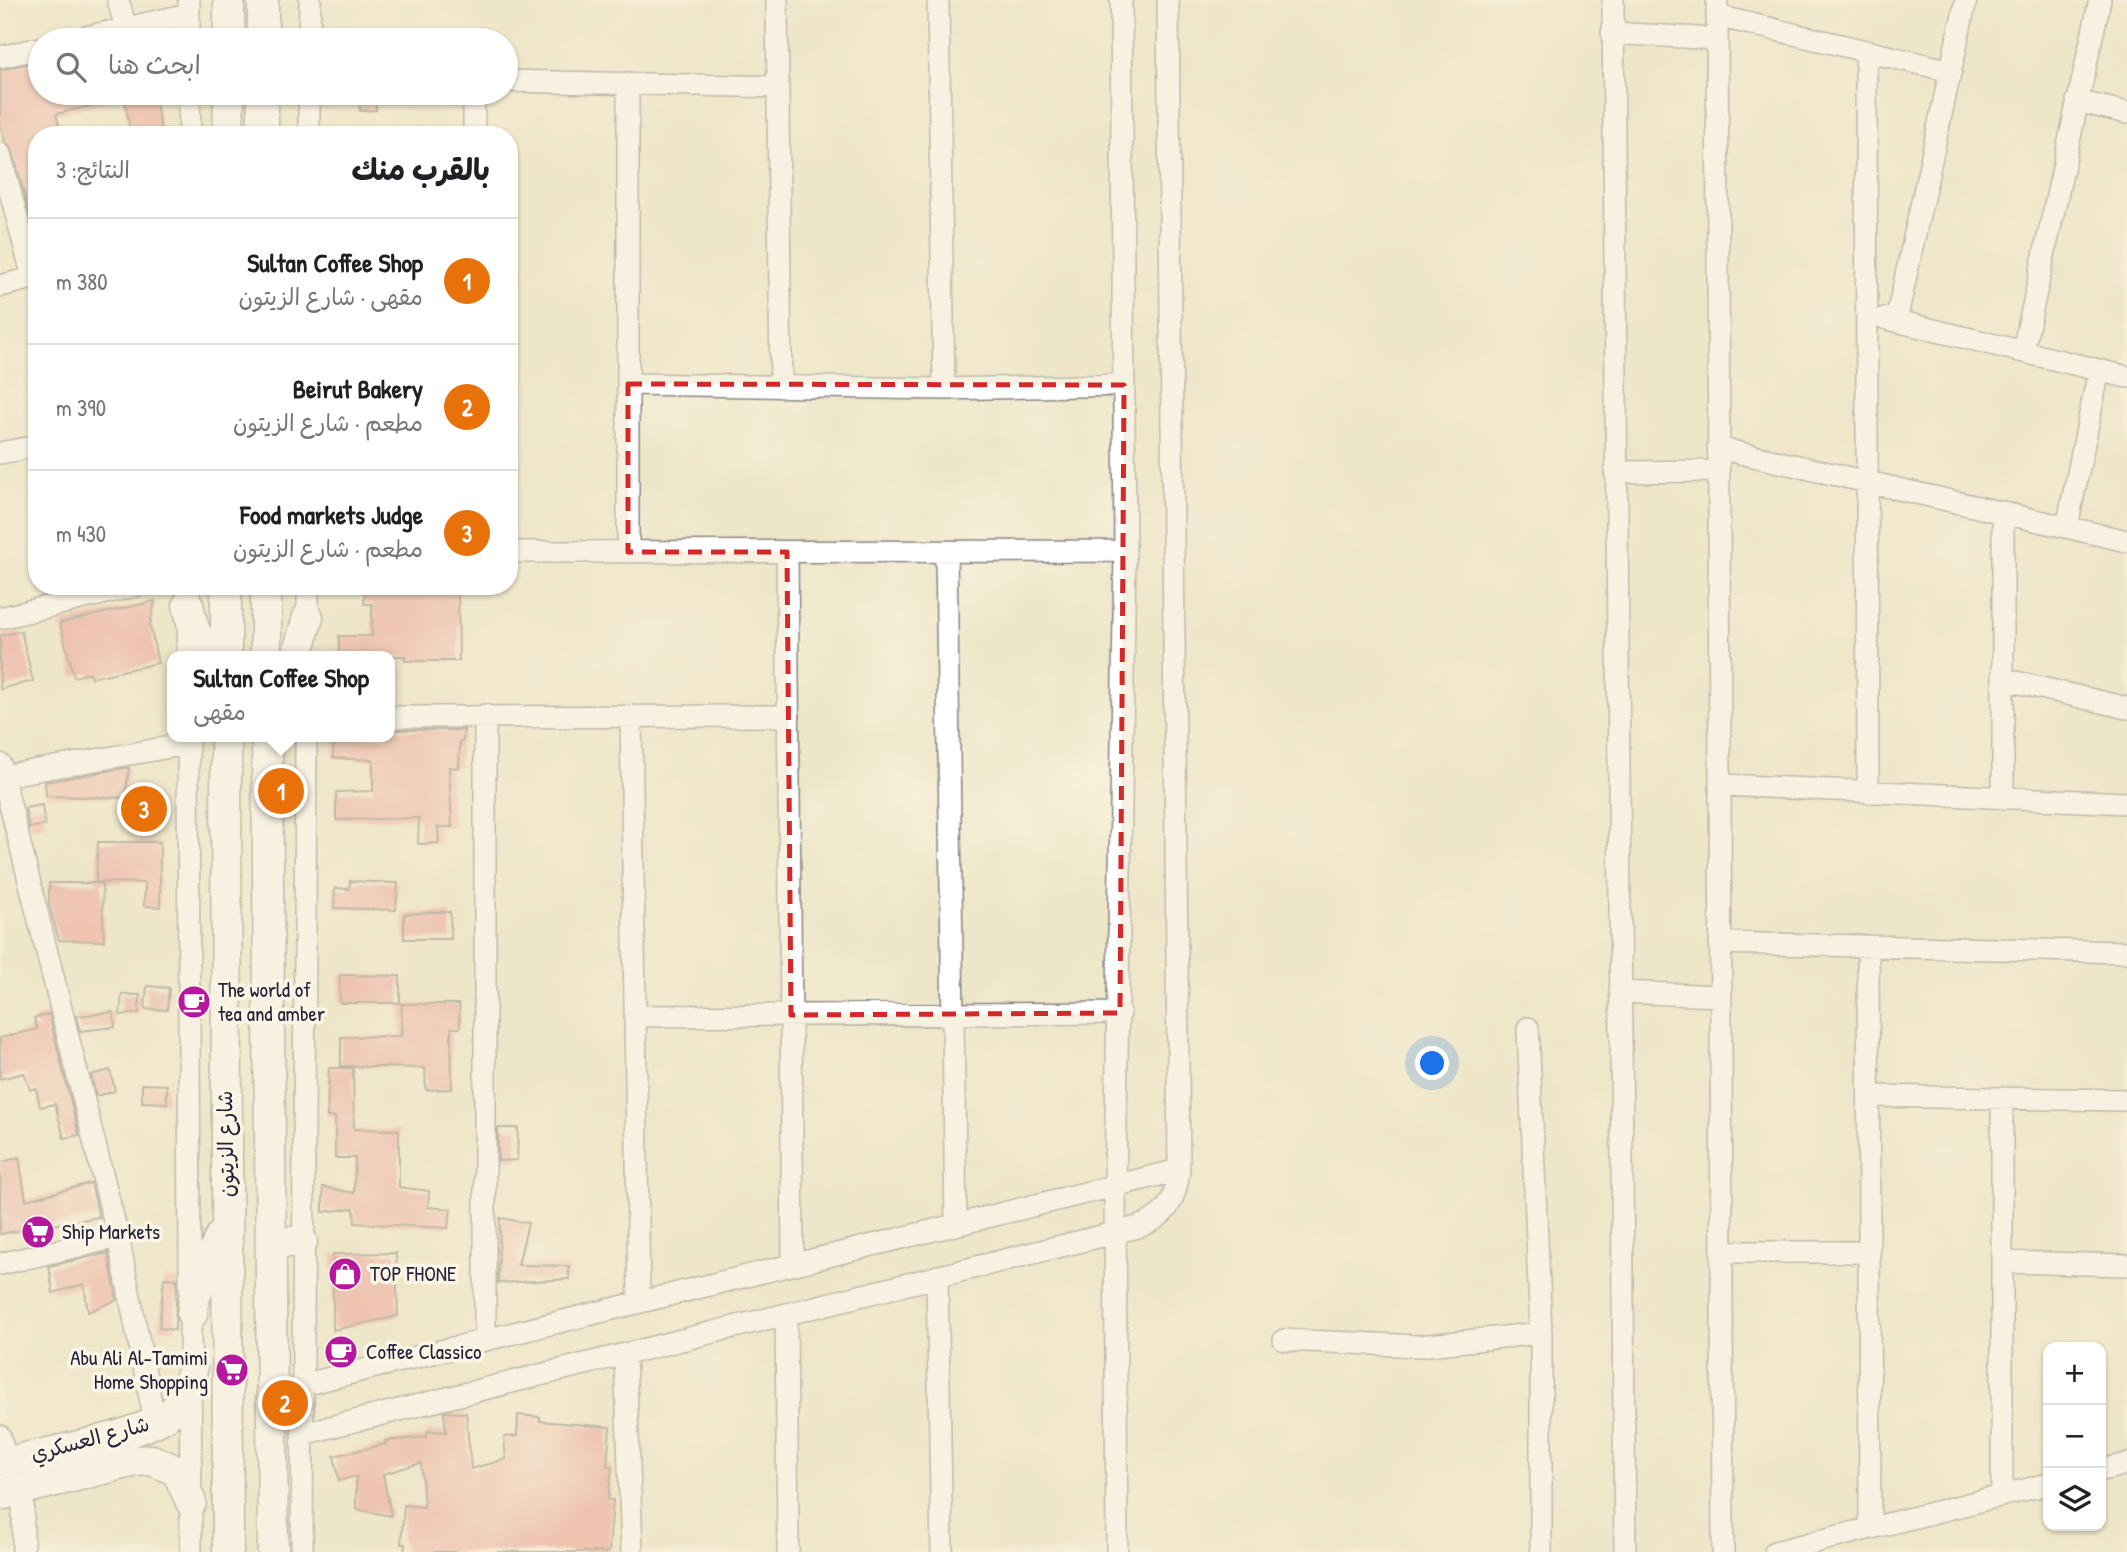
<!DOCTYPE html>
<html lang="ar">
<meta charset="utf-8">
<style>
body{margin:0;font-family:"Patrick Hand","Playpen Sans Arabic",sans-serif;background:#f6f6f6;color:#202124;direction:rtl}
.controls{position:absolute;right:21px;bottom:21px;display:grid;overflow:hidden;border-radius:14px;box-shadow:0 2px 5px #0004}
.controls button{width:63px;height:63px;display:grid;place-items:center;padding:0;border:0;border-bottom:2px solid #e0e0e0;background:#fff;color:#202124;font:35px sans-serif}
.you{position:absolute;left:1433px;top:1064px;width:24px;height:24px;margin:-18px;border:5px solid #fff;border-radius:50%;background:#1a73e8;box-shadow:0 0 0 10px #1a73e833}
.badge{display:grid;place-items:center;width:46px;height:46px;border-radius:50%;background:#b5179e;color:#fff;font-size:23px;font-weight:700}
.pin{position:absolute;translate:-50% -50%;border:4px solid #fff;box-shadow:0 2px 7px #0006}
.popup{position:absolute;left:167px;top:651px;width:228px;height:91px;box-sizing:border-box;display:grid;place-content:center;border-radius:14px;background:#fff;filter:drop-shadow(0 2px 5px #0005);font-size:23px;white-space:nowrap;color:#757577}
.popup b{font-size:26px;color:#202124}
.popup::after{content:'';position:absolute;left:50%;top:100%;margin-left:-14px;border:14px solid transparent;border-top-color:#fff}
.list{margin:0;padding:0;list-style:none}
h2{display:flex;justify-content:space-between;align-items:center;height:91px;margin:0;padding:0 28px;font-size:30px}
h2 small{font-size:23px;font-weight:400;color:#757577}
.list li{display:grid;grid-template-columns:46px 1fr auto;gap:21px;align-items:center;box-sizing:border-box;height:126px;padding:0 28px;border-top:2px solid #e0e0e0}
.list b{display:block;font-size:26px;white-space:nowrap}
.list p{margin:0;font-size:23px;white-space:nowrap;color:#757577}
.list em{font-size:23px;font-style:normal;color:#757577}
.icon{flex:none;width:38px;height:38px;fill:none;stroke:currentColor;stroke-width:2;stroke-linecap:round;stroke-linejoin:round}
.map{position:relative;flex:none;width:2127px;height:1552px;overflow:hidden;direction:ltr}
.search{position:absolute;background:#fff;box-shadow:0 2px 5px #0004;left:28px;top:28px;width:490px;height:77px;display:flex;align-items:center;gap:18px;box-sizing:border-box;padding:0 24px;border-radius:38px;color:#757577;font-size:26px}
.panel{position:absolute;background:#fff;box-shadow:0 2px 5px #0004;left:28px;top:126px;width:490px;height:469px;border-radius:28px;direction:rtl}
.map>svg:first-child{display:block}
.building{fill:#ee9c96}
.lines{fill:none;stroke-linecap:round;stroke-linejoin:round}
.street-casing{stroke:#888482;stroke-width:24}
.secondary-casing{stroke:#888482;stroke-width:33}
.street{stroke:#fff;stroke-width:21}
.secondary{stroke:#fff;stroke-width:30}
.marked{fill:none;stroke:#d62828;stroke-width:5;stroke-dasharray:14 9;stroke-linejoin:round}
.labels{text-anchor:middle;stroke-width:7;stroke-linejoin:round;paint-order:stroke}
.poi-label{font-size:21px;fill:#22223b;stroke:#fcf5e5;text-anchor:start}
.street-label{font-size:21px;fill:#22223b;stroke:#fcf5e5}
</style>
<div class="map">
<svg width="2127" height="1552" viewBox="0 0 2127 1552">
<rect width="100%" height="100%" fill="#fcf5e5"/>
<filter id="ink" filterUnits="userSpaceOnUse"><feTurbulence type="fractalNoise" baseFrequency=".0143" numOctaves="2"/><feDisplacementMap in="SourceGraphic" scale="14" xChannelSelector="R" yChannelSelector="G"/><feConvolveMatrix kernelMatrix="1 2 1 2 8 2 1 2 1" color-interpolation-filters="sRGB"/></filter>
<filter id="wash" filterUnits="userSpaceOnUse"><feTurbulence type="fractalNoise" baseFrequency=".00686" numOctaves="4" result="noise"/><feDisplacementMap in="SourceGraphic" scale="28" xChannelSelector="R" yChannelSelector="G"/><feGaussianBlur stdDeviation="1.57" result="paint"/><feColorMatrix in="noise" values="0 0 0 0 0 0 0 0 0 0 0 0 0 0 0 0 0 1.4 0 .05"/><feComposite in="paint" operator="in"/></filter>
<g filter="url(#wash)">
<rect width="100%" height="100%" fill="#eee6c8"/>
<g id="blocks">
<path class="building" d="M40,61V93H119L120,99L56,114L62,135H37L36,240L13,151L5,142L0,123V70Z
M123,93H154L161,130L153,131V135H131Z
M359,93H375L376,110L360,111Z
M365,586H458L459,661H405V656H339V636H372V604H364Z
M155,601L150,625L158,663L91,678L90,673L74,677L60,623Z
M21,631L33,681L0,689V636Z
M389,730H464L463,741H460L459,768L449,767L452,827H438L439,843L418,844L419,818L336,820V792L373,791V760L333,758L334,737H389Z
M125,768H129L125,798L46,796L45,782Z
M42,805L45,825L29,828L25,808Z
M98,842H160V907L144,906L145,883L96,882Z
M350,881L398,883L396,910L334,908L335,888L349,889Z
M49,883H102L104,941L59,940L49,905Z
M433,912H450L451,939H404V914Z
M340,975L400,976V1003H340Z
M147,986L169,988L167,1010L145,1009Z
M122,994L140,995L139,1013L120,1015Z
M402,1004H459L460,1028H451L452,1089L426,1090L425,1068L341,1066V1037L401,1036Z
M113,1012L115,1027L80,1031L76,1016Z
M49,1014L79,1135L64,1138L55,1104L40,1107L36,1088L30,1090L24,1073L0,1079V1038L37,1029L34,1018Z
M329,1068H353L354,1129L399,1130V1187L429,1191L428,1207L451,1209L448,1228L355,1223L354,1208L323,1212V1187L354,1193L355,1158H335V1117H327Z
M110,1070L115,1091L96,1096L91,1075Z
M142,1084L167,1085V1103L142,1102Z
M498,1128H518L517,1160L498,1161Z
M19,1157L26,1200L91,1183L99,1217L0,1234V1163Z
M500,1218L528,1223L518,1265L569,1266V1279L498,1283Z
M108,1253L117,1300L88,1312L84,1284L53,1293L49,1266Z
M396,1253L398,1316L333,1330V1254Z
M164,1278L177,1279L175,1330L159,1328Z
M444,1412L466,1413L471,1469L506,1459L504,1437L517,1436L518,1415L540,1417V1421L610,1427L607,1466L612,1467L608,1500H613L609,1552H404L405,1544H401L404,1505L424,1507L421,1463L383,1474L391,1516L356,1509V1476L339,1481L334,1456L386,1444L385,1441L427,1437V1431L446,1432Z"/>
</g>
</g>
<g filter="url(#ink)">
<use href="#blocks" fill-opacity="0" stroke="#888482" stroke-width="2"/>
<g class="lines">
<defs>
<path id="street" d="M118,0L126,28
M777,0L781,387
M938,0L944,389
M1613,0L1625,1552
M1717,0L1723,1552
M189,2V40
M1717,16L1951,71
M1612,33L1717,39
M72,40L189,14
M309,40L310,0
M1866,51L1868,792
M0,57L40,48
M506,81L778,87
M628,83V552
M189,93L190,135
M2077,101L2127,113
M309,135V93
M474,135V93
M0,154L33,278
M0,286L37,277
M1884,318L2127,377
M1896,321L1966,0
M2023,351L2100,0
M628,384L944,389L1124,385
M1718,448L2127,541
M0,453L37,446
M1615,472L1719,471
M2067,527L2099,370
M509,552L1125,551
M787,552L793,1264
M946,553L956,1224
M0,618L135,586
M308,630V586
M188,656L189,586
M2003,679L2127,708
M631,716L639,1302
M390,717L789,716
M188,737L191,1552
M0,764L118,1237
M3,776L188,744
M1720,785L2127,803
M2003,798V512
M1720,943L2127,952
M1868,946L1870,1528
M1620,992L1721,996
M635,1016L1120,1013
M1528,1028L1541,1333V1552
M1869,1096L2127,1100
M1722,1252H1869
M2002,1262L2127,1265
M0,1264L118,1237L155,1422
M937,1276L942,1552
M786,1314L788,1552
M485,1340V715
M1284,1340L1419,1346L1541,1333
M625,1354L632,1552
M302,1385L1179,1170
M302,1434L1138,1227C1167,1217 1176,1200 1179,1170L1168,0
M0,1436L6,1462
M2101,1470L2127,1464
M23,1489V1552
M2002,1495V1099
M302,1552L306,737
M1117,1552L1115,1185L1125,551L1121,0
M1775,1552L2048,1484"/>
<path id="secondary" d="M263,0V40
M229,40V0
M263,93V135
M228,135L229,93
M266,586V656
M188,605L193,626L207,656
M226,656V586
M297,656L308,617
M226,737L228,1552
M267,737L273,1552
M271,1242H302
M192,1314L194,1299L220,1237
M0,1464C41,1453 147,1437 175,1409C185,1399 189,1384 192,1370
M0,1495L136,1461L152,1460L177,1471L191,1502"/>
</defs>
<use href="#street" class="street-casing"/>
<use href="#secondary" class="secondary-casing"/>
<use href="#street" class="street"/>
<use href="#secondary" class="secondary"/>
</g>
</g>
<path d="M0 0H2127V1552H0ZM628,384L1124,385L1120,1013L791,1015L787,552H628Z" fill="#eee6c8" fill-opacity=".55" fill-rule="evenodd"/>
<path class="marked" d="M628,384L1124,385L1120,1013L791,1015L787,552H628Z"/>
<defs>
<symbol id="cafe-disc" viewBox="-11 -11 22 22"><circle r="9.5" fill="#b5179e" stroke="#fcf5e5"/><path d="M-5.5-4.5H6V0H3Q3 3.5 0 3.5H-2.5Q-5.5 3.5-5.5 0ZM3-3.2v2h1.7v-2ZM-6 4.5H4V6H-6Z" fill="#fff"/></symbol>
<symbol id="supermarket-disc" viewBox="-11 -11 22 22"><circle r="9.5" fill="#b5179e" stroke="#fcf5e5"/><path d="M-6-5.5h2.5l.6 2H6L4.5 2H-2.5L-4.4-4H-6ZM-1.5 3.2a1.3 1.3 0 1 0 .1 0ZM3 3.2a1.3 1.3 0 1 0 .1 0Z" fill="#fff"/></symbol>
<symbol id="shop-disc" viewBox="-11 -11 22 22"><circle r="9.5" fill="#b5179e" stroke="#fcf5e5"/><path d="M-5-2.5h2.3a2.7 3.5 0 0 1 5.4 0H5L5.5 6h-11ZM-1.5-2.5h3a1.5 2.3 0 0 0-3 0Z" fill="#fff"/></symbol>
</defs>
<g fill-rule="evenodd">
<use href="#cafe-disc" x="175" y="983" width="38" height="38"/>
<use href="#supermarket-disc" x="19" y="1213" width="38" height="38"/>
<use href="#shop-disc" x="326" y="1255" width="38" height="38"/>
<use href="#cafe-disc" x="322" y="1333" width="38" height="38"/>
<use href="#supermarket-disc" x="213" y="1351" width="38" height="38"/>
</g>
<g class="labels">
<g class="poi-label">
<text x="218" y="997">The world of<tspan x="218" dy="24">tea and amber</tspan></text>
<text x="62" y="1239">Ship Markets</text>
<text x="370" y="1281">TOP FHONE</text>
<text x="366" y="1359">Coffee Classico</text>
<text x="208" y="1365" text-anchor="end">Abu Ali Al-Tamimi<tspan x="208" dy="24">Home Shopping</tspan></text>
</g>
<g class="street-label">
<text transform="translate(226 1144) rotate(-91)" y="7">شارع الزيتون</text>
<text transform="translate(90 1439) rotate(-15)" y="7">شارع العسكري</text>
</g>
</g>
</svg>
<div class="controls">
<button>+</button>
<button>−</button>
<button><svg class="icon" aria-label="layers" viewBox="0 0 24 24"><path d="M12 4l9 5-9 5-9-5zM3 14l9 5 9-5"/></svg></button>
</div>
<div class="you"></div>
<div class="pin badge" style="left:281px;top:791px;background:#e8710a">1</div>
<div class="popup"><b>Sultan Coffee Shop</b>مقهى</div>
<div class="pin badge" style="left:285px;top:1403px;background:#e8710a">2</div>
<div class="pin badge" style="left:144px;top:809px;background:#e8710a">3</div>
<div class="search"><svg class="icon" aria-label="search" viewBox="0 0 24 24"><circle cx="10" cy="10" r="6"/><path d="M15 15l6 6"/></svg>ابحث هنا</div>
<section class="panel">
<h2>بالقرب منك<small>النتائج: 3</small></h2>
<ul class="list">
<li><span class="badge" style="background:#e8710a">1</span><div><b>Sultan Coffee Shop</b><p>مقهى · شارع الزيتون</p></div><em>380 m</em></li>
<li><span class="badge" style="background:#e8710a">2</span><div><b>Beirut Bakery</b><p>مطعم · شارع الزيتون</p></div><em>390 m</em></li>
<li><span class="badge" style="background:#e8710a">3</span><div><b>Food markets Judge</b><p>مطعم · شارع الزيتون</p></div><em>430 m</em></li>
</ul>
</section>
</div>
